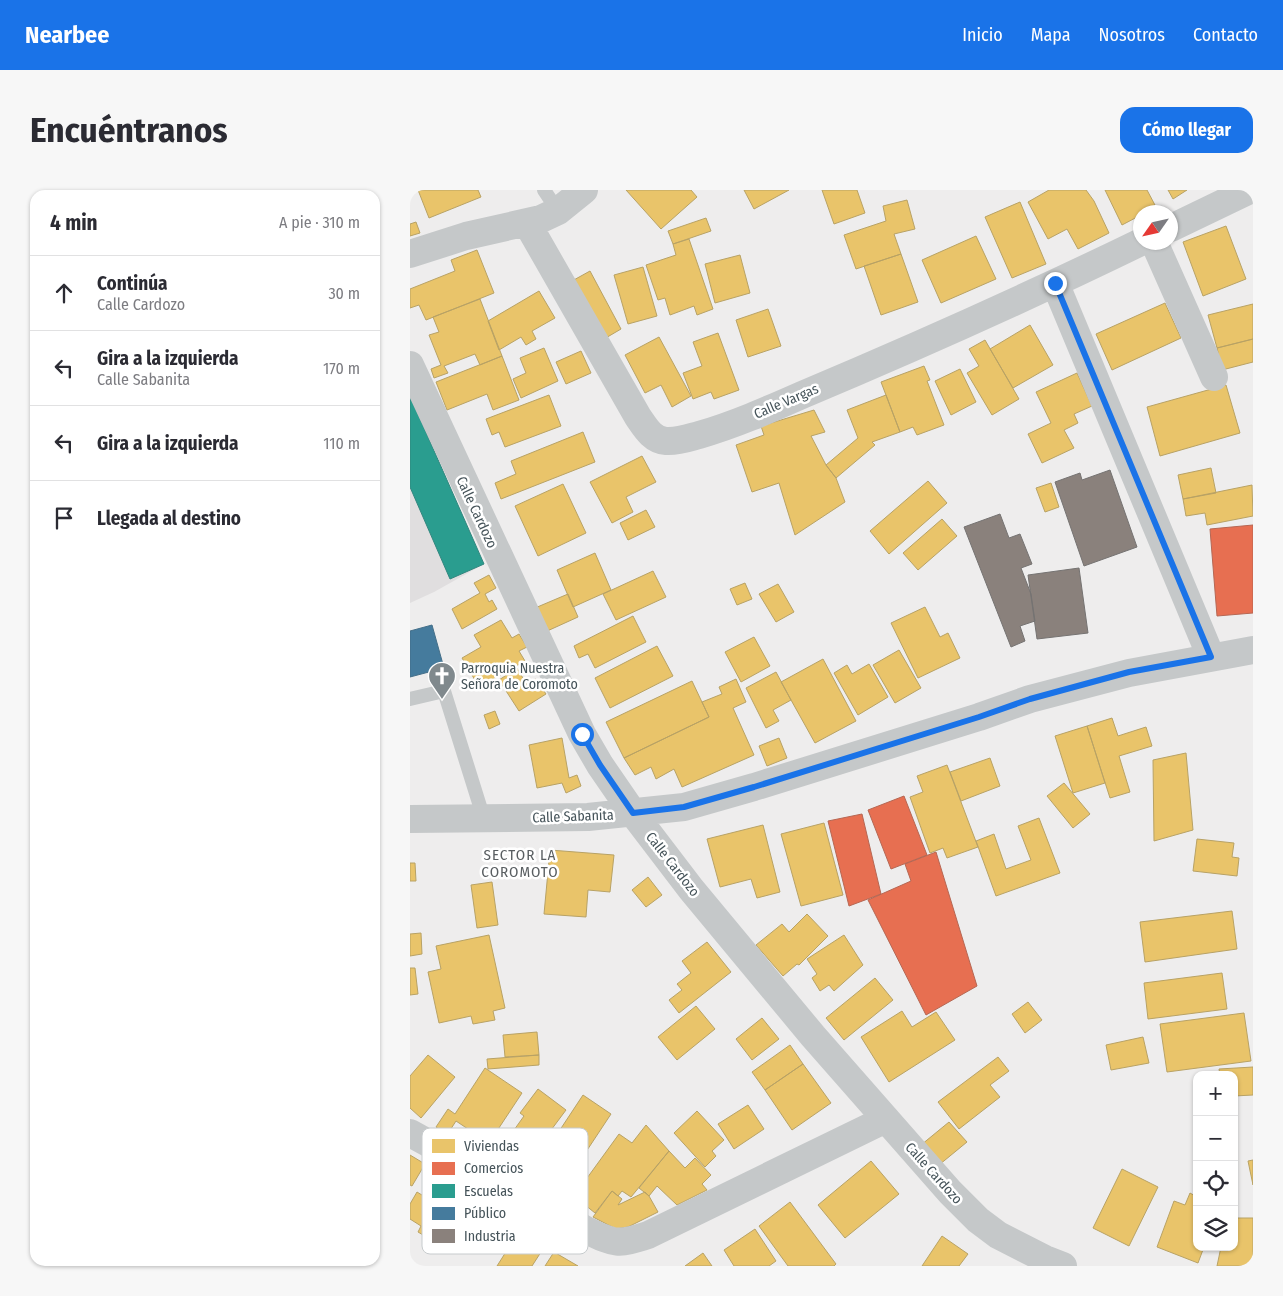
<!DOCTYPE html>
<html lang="es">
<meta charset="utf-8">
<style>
body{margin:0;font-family:"Fira Sans Condensed",sans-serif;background:#f7f7f7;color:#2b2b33}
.controls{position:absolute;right:15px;bottom:15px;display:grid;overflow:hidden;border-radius:10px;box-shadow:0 1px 4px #0004}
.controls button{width:45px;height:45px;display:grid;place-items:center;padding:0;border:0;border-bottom:1px solid #e1e1e2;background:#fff;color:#2b2b33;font:25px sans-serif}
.compass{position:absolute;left:723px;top:15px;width:45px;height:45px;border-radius:50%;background:#fff;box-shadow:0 1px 4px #0004;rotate:236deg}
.stop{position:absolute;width:15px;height:15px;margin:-11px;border:4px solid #1a73e8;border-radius:50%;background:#fff}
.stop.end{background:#1a73e8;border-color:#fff;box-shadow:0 1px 5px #0008}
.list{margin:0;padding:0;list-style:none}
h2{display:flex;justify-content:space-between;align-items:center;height:65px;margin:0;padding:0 20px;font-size:21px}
h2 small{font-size:16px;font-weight:400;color:#7c7c81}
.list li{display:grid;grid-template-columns:32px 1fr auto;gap:15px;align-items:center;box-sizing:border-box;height:75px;padding:0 20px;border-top:1px solid #e1e1e2}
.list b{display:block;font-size:19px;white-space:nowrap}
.list p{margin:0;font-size:16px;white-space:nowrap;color:#7c7c81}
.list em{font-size:16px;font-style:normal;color:#7c7c81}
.icon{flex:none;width:28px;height:28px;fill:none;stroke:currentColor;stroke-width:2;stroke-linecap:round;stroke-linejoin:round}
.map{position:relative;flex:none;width:843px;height:1076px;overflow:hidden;border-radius:15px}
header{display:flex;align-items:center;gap:30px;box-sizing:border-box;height:70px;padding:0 25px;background:#1a73e8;color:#fff}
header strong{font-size:24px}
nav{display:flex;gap:28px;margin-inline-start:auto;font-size:18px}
.intro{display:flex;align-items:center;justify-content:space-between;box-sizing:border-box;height:120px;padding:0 30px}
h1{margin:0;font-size:35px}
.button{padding:12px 22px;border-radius:15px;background:#1a73e8;color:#fff;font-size:18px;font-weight:700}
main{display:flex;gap:30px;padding:0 30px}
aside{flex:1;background:#fff;border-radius:15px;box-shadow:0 1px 4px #0004}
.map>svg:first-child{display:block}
.education{fill:#e0dedf}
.homes{fill:#e9c46a;stroke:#b8a265}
.shops{fill:#e76f51;stroke:#b66753}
.schools{fill:#2a9d8f;stroke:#32877f}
.public{fill:#457b9d;stroke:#456f89}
.industry{fill:#8a817c;stroke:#757372}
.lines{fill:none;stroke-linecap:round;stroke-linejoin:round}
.service{stroke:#c5c8c9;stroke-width:14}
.minor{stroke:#c5c8c9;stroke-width:28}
.route{stroke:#1a73e8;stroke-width:6}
.labels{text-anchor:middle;stroke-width:5;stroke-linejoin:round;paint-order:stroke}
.street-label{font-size:14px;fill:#455359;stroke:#fff}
.poi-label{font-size:14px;fill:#455359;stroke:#fff;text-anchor:start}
.neighbourhood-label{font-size:15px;letter-spacing:1px;fill:#595e61;stroke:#fff}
.key{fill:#fff;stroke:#c7cbcd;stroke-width:1}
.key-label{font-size:14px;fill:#455359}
</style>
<header>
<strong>Nearbee</strong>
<nav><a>Inicio</a><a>Mapa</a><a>Nosotros</a><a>Contacto</a></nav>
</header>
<div class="intro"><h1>Encuéntranos</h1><a class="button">Cómo llegar</a></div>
<main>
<aside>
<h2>4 min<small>A pie · 310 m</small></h2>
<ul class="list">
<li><svg class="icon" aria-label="ahead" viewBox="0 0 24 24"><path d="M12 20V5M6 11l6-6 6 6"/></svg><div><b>Continúa</b><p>Calle Cardozo</p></div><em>30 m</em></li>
<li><svg class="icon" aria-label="left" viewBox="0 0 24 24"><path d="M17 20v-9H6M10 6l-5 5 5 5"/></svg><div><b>Gira a la izquierda</b><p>Calle Sabanita</p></div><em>170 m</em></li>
<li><svg class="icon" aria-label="left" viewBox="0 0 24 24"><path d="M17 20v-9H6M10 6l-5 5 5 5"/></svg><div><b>Gira a la izquierda</b></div><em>110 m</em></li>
<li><svg class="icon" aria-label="arrive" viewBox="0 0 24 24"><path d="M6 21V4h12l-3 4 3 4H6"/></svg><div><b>Llegada al destino</b></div></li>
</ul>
</aside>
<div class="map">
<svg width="843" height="1076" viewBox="0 0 843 1076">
<rect width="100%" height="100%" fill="#eeeded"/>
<path class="education" d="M0,206L74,374L24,402L0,413Z"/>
<path class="homes" d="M8,0H68L71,7L19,28Z
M216,0H281L287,7L251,39Z
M334,0H379L344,19Z
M412,0H447L455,23L424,34Z
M639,0H676L684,11L699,43L668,59L657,39L638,49L618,12Z
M695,0H737L746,17L736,22H731V25L712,35Z
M758,0H777L763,9Z
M497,10L505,39L484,44L491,64L446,79L434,45L476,31L473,16Z
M610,12L636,74L602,88L575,27Z
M296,28L301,41L263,54L258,41Z
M6,32L10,43L0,46V34Z
M816,36L836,89L793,106L773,52Z
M566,46L586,89L531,113L512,70Z
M279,49L303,119L287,125L284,116L260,125L255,108L248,110L236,75L266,65L263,54Z
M67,60L84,103L16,130L9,115L0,118V99L45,81L41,70Z
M491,64L508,112L471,125L454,76Z
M330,65L340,103L305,113L295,74Z
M233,77L247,126L218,134L204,85Z
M180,81L211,139L194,149L162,91Z
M129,101L145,128L122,141L126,149L116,155L111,147L89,160L78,131Z
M70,109L92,166L70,175L65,164L34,176L38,183L24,188L21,179L31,175L19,145L29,142L23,127Z
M755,113L771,148L702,180L686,144Z
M843,114V149L807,158L798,125Z
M358,119L371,156L338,167L326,130Z
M620,135L643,175L603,198L580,159Z
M308,143L329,200L304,209L301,202L283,209L273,183L292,176L283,152Z
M249,147L281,206L262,217L251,195L235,203L215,165Z
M843,149V172L812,180L807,158Z
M575,150L609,209L582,225L557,183L569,176L559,159Z
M134,158L148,191L111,208L103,189L116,183L110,168Z
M171,161L181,183L156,194L146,172Z
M92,166L109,210L83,220L77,204L37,220L26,192Z
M514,176L520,190L517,191L534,235L507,245L503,237L490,242L471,192Z
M550,179L566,212L541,225L525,191Z
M667,183L682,216L664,224L668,233L654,240L664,258L632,273L618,244L641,233L626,202Z
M816,195L830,243L750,266L737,217Z
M139,205L151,236L95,257L89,242L82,245L76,229Z
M476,205L490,242L462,252L465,255L426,288L416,275L448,248L437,220Z
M404,220L415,242L401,246L416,275L426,288L435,312L385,345L369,293L342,302L326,255L354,245L351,236Z
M173,242L185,272L91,309L85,293L106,284L101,271Z
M232,266L246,292L216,307L223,322L202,333L180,292Z
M801,278L806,303L773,309L768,285Z
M518,291L537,313L479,364L460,341Z
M641,293L649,317L635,322L626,298Z
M153,294L176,343L128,366L105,316Z
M842,295L843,326L797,335L795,323L776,326L773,309Z
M236,320L245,337L218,350L210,333Z
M532,329L547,346L508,380L493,363Z
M185,363L201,400L163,417L147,380Z
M243,381L256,407L206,430L193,404Z
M79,385L86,398L75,404L79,412L82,410L87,419L52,439L42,419L70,403L64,393Z
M335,393L342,409L327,415L320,399Z
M368,394L384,422L366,432L349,404Z
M158,404L168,427L135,442L125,418Z
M515,417L530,447L538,443L550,468L508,488L481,433Z
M223,426L236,452L185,478L178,464L169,468L164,456Z
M91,430L102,448L109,444L117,457L109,461L115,471L69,497L52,468L71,457L64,445Z
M344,447L360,476L331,492L315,462Z
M247,456L263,486L200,518L185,488Z
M489,460L511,498L485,513L463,475Z
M413,469L446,531L405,553L371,492Z
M459,474L478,507L448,525L424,483L437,475L442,484Z
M107,478L117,495L126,489L136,504L109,521L89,490Z
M366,482L381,510L363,520L369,531L356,538L336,498Z
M326,489L336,512L323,518L344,565L272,597L264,579L246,589L241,577L225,585L214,568L299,527L292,512L312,504L309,497Z
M282,491L299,527L214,568L196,532Z
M85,521L90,534L79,539L74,525Z
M702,528L708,546L736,537L742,556L709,566L720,602L700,608L677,536Z
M677,536L695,593L663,603L645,546Z
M152,548L159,588L167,585L171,596L156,603L152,593L127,598L119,555Z
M369,548L377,568L357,576L349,556Z
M776,563L783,640L744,651L743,570Z
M580,568L590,596L551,611L540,582Z
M537,575L568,657L537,668L533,658L520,663L500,607L513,602L507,586Z
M654,593L680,624L663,638L637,606Z
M629,628L650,683L586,706L566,651L584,644L596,679L621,670L608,636Z
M414,633L433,705L391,716L371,644Z
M353,635L370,702L347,708L341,689L310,697L297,649Z
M787,649L824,653L822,667L829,668L827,686L783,681Z
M140,660L204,665L200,702L178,700L176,727L134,724Z
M0,673H5L6,691H0Z
M238,687L252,705L236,717L222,700Z
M82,692L88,735L67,738L61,695Z
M822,721L827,759L735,772L730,732Z
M397,724L418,746L389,775L387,774L373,786L346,755L372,734L379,742Z
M11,743L12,764L0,766V744Z
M79,745L95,818L83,821L85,830L63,834L61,826L29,833L18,782L31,779L26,756Z
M434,745L453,775L424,801L419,795L410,801L402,788L407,784L397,769Z
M297,752L321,782L269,823L259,810L272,800L267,794L281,783L272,771Z
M0,778H5L8,804L0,805Z
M812,783L817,819L738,829L734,793Z
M465,788L483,810L434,850L416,828Z
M618,812L632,830L615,843L602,824Z
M286,816L305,839L267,870L248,847Z
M492,821L502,837L526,822L545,850L479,892L451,847Z
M834,823L841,871L757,882L750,834Z
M352,828L369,849L342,870L326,849Z
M127,842L129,865L95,867L93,845Z
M733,847L739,873L701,880L696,855Z
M380,855L393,874L355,900L342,882Z
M18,865L45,887L11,928L0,918V886Z
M129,865V875L78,879L77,869Z
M588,867L599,881L580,895L590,907L549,939L528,912Z
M393,874L421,913L382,940L355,900Z
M843,877V905L824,906V885H810L809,879Z
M75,878L112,903L79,953L46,931L37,945L26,937L38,919L45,924Z
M128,899L156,920L118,971L94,954L114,926L110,923Z
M173,905L201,924L162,983L134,964Z
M338,915L354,939L324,959L308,934Z
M287,921L314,950L302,961L306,966L295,977L264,943Z
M539,932L557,952L529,975L511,955Z
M236,935L259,961L221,1007L212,1001L208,1006L202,1001L185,1023L164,1006L209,944L222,953Z
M259,961L275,978L285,968L301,985L292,994L297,1000L267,1015L247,996L239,1006L229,998Z
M0,965L15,974L2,996L0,995Z
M843,970V995L838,971Z
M461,971L489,1004L435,1048L408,1015Z
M712,979L748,997L719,1056L683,1038Z
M36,994L59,1007L30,1055L8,1042L11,1036L0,1029V1014L7,1002L25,1013Z
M202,1001L212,1009L208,1015L235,1002L239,1006L248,1022L218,1037L206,1039L183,1027Z
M780,1003L787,1007V1057H794L788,1073L747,1057L764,1011L775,1015Z
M380,1012L426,1074L424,1076H378L349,1036Z
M824,1028H843V1076H807L811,1057H824Z
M345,1039L366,1071L359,1076H324L314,1060Z
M106,1046L131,1062L122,1076H87Z
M532,1046L558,1064L549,1076H512Z
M144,1062L168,1076H135Z
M293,1063L302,1076H275Z"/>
<path class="shops" d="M843,335V423L807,426L800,339Z
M494,606L517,665L481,679L458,620Z
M452,624L471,704L439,716L418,631Z
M526,662L567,796L516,825L458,710L501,691L495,674Z"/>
<path class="schools" d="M0,206L74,374L40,389L0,297Z"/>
<path class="public" d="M22,435L34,478L0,487V441Z"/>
<path class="industry" d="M700,280L727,357L674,376L645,292L670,283L672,290Z
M590,324L599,348L610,344L622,374L611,378L621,404L625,431L610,436L615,451L601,457L554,337Z
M669,378L678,443L627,449L618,385Z"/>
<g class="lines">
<path class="service" d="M134,0L148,21
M0,509L34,501L74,629"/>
<path class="minor" d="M117,33L228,227C235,237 242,250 256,251C267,252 278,248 289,245C324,235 358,220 392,205C506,157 620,106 731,52
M761,38L840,0
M744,52L804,187
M0,64L56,46L131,29L148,21L174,0
M645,93L801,467
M0,175L172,544L190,575L223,623L281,699L403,846L540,1002L568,1030L588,1045L635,1069L653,1076
M0,629L178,627L274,617L344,597L569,527L620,509L719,483L843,460
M0,943L176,1040C205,1054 208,1055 238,1045L476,929"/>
</g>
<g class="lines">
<path class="route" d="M172,544L190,575L223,623L274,617L344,597L569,527L620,509L719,482L801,467L645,93"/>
</g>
<defs>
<symbol id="church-pin" viewBox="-11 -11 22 30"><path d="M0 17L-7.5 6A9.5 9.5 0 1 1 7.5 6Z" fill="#80898d" stroke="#fff"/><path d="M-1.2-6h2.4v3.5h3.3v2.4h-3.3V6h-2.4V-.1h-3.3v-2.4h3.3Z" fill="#fff"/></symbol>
</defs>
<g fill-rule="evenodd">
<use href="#church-pin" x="16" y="470" width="32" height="43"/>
</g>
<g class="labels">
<g class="street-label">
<text transform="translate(376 211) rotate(-23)" y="5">Calle Vargas</text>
<text transform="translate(67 322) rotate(65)" y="5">Calle Cardozo</text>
<text transform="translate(163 626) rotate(-2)" y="5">Calle Sabanita</text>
<text transform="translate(263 674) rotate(52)" y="5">Calle Cardozo</text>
<text transform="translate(524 983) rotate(48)" y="5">Calle Cardozo</text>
</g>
<g class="poi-label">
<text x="51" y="483">Parroquia Nuestra<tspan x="51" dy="16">Señora de Coromoto</tspan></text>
</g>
<g class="neighbourhood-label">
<text x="110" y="670">SECTOR LA<tspan x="110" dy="17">COROMOTO</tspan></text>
</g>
</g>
<rect x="12" y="938" width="166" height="126" rx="8" class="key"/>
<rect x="22" y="949" width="23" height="14" fill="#e9c46a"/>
<rect x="22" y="972" width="23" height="13" fill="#e76f51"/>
<rect x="22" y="994" width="23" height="14" fill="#2a9d8f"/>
<rect x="22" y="1017" width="23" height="13" fill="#457b9d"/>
<rect x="22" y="1039" width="23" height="14" fill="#8a817c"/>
<g class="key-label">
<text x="54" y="961">Viviendas</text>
<text x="54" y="983">Comercios</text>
<text x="54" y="1006">Escuelas</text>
<text x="54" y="1028">Público</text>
<text x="54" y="1051">Industria</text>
</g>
</svg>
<div class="controls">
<button>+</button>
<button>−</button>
<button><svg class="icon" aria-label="locate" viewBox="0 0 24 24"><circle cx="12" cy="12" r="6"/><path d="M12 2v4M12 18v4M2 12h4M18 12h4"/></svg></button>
<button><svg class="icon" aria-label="layers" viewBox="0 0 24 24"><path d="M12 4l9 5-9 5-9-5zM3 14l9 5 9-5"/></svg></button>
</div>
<svg class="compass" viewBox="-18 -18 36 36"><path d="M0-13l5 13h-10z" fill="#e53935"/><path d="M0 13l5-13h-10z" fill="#7c7c81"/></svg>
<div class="stop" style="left:172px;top:544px"></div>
<div class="stop end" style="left:645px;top:93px"></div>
</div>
</main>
